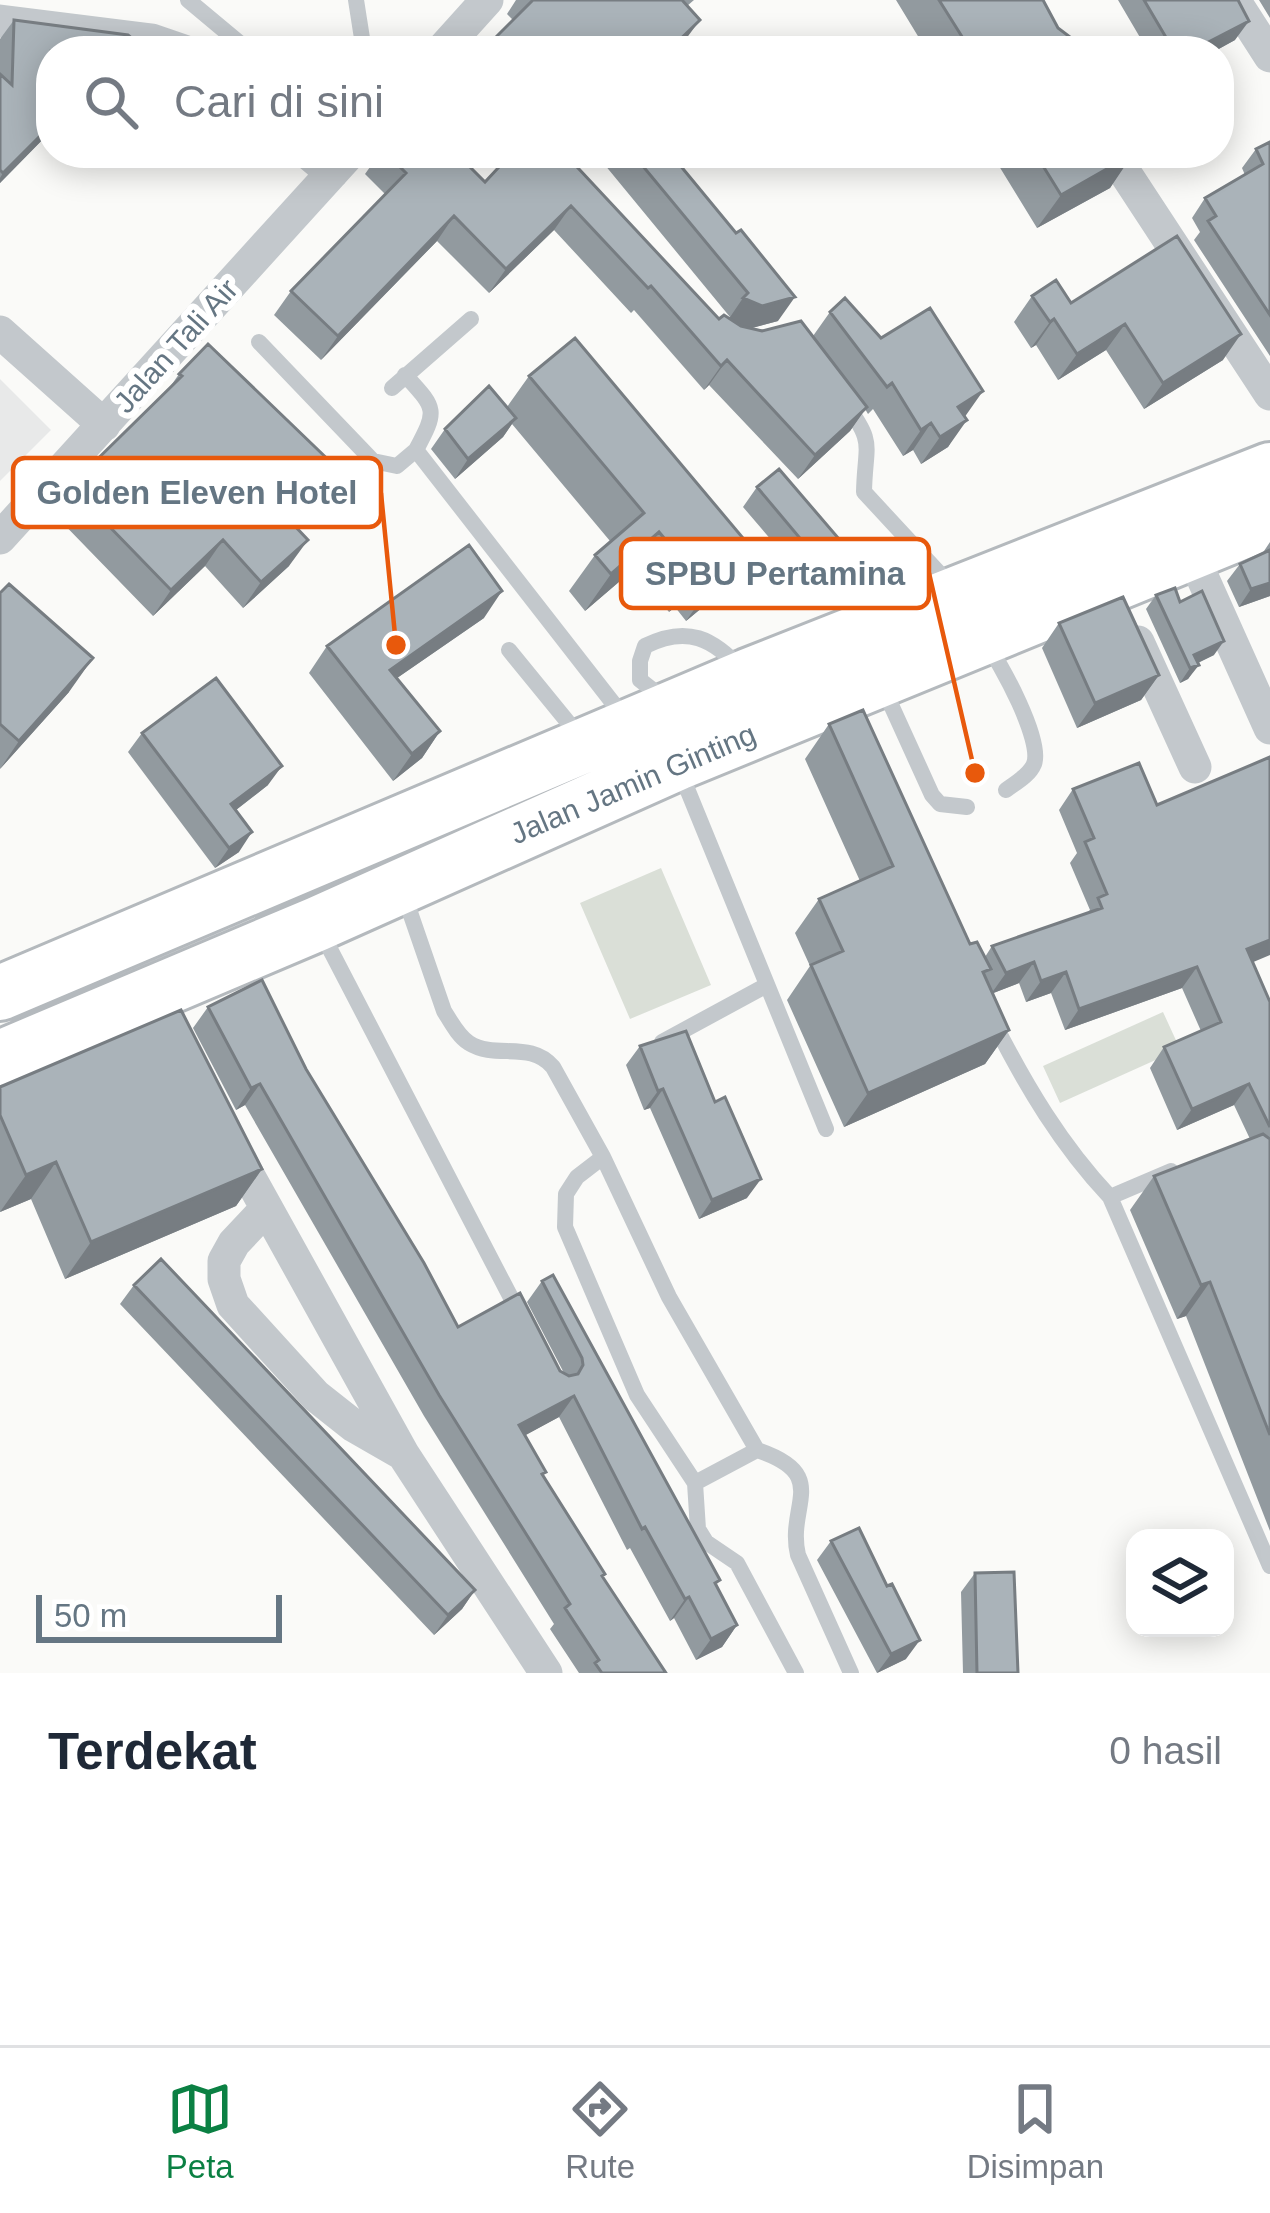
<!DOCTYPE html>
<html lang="id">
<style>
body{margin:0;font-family:Arial,sans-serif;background:#f6f6f7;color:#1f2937}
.controls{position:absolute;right:36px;bottom:36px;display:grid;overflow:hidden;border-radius:24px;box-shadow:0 6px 30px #0003}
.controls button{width:108px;height:108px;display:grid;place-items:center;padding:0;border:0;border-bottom:3px solid #e0e1e3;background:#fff;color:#1f2937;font:60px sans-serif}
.scale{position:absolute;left:36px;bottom:30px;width:246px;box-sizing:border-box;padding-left:12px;border:6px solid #657683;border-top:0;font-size:33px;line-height:42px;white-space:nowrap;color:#657683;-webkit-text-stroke:9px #fff;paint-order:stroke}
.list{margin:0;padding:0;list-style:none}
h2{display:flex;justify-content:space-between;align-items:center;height:156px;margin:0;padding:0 48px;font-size:51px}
h2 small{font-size:39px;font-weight:400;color:#747a83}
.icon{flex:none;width:66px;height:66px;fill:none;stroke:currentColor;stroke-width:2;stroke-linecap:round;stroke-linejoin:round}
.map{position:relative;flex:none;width:1270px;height:1673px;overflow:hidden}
.search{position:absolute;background:#fff;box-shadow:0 6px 30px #0003;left:36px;right:36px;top:36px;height:132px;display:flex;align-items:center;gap:30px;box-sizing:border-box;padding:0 42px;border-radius:48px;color:#747a83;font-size:45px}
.sheet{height:372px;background:#fff}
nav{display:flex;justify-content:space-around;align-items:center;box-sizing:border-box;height:168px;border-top:3px solid #e0e1e3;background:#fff;font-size:33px;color:#747a83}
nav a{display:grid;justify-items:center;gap:6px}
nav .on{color:#0b8043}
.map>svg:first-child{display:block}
.built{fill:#e8e9e9}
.green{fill:#dadfd7}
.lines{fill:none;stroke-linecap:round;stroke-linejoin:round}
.trunk-casing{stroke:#b4b9bd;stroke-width:60}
.service{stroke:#c3c8cc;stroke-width:16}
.minor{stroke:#c3c8cc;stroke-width:33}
.trunk{stroke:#fff;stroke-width:54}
.wall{fill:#929a9f}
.shaded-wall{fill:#777d82}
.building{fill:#aab3b9;stroke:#777d82;stroke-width:3}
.labels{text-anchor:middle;stroke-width:12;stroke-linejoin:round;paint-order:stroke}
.street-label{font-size:30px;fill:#657683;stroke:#fff}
.leader{fill:none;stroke:#e8590c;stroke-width:4.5}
.callout-dot{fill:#e8590c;stroke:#fff;stroke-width:4.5}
.callout{fill:#fff;stroke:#e8590c;stroke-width:4.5}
.callout-label{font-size:33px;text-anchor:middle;font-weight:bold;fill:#657683}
</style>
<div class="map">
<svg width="1270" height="1673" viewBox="0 0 1270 1673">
<rect width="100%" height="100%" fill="#fafaf8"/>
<path class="built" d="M0,379L51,430L0,481Z"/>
<path class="green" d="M661,868L711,985L630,1019L580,903Z
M1163,1012L1180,1049L1060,1103L1043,1066Z"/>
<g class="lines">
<defs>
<path id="trunk" d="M0,993L748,676L1270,470
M0,1058L317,924L677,763L1270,520"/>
</defs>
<use href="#trunk" class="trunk-casing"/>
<path class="service" d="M188,0L249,51
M356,0L364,51
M259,342L373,461L397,466L416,450L627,721
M405,375C436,409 438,409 416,450
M392,388L471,319
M844,402C876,444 865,443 864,492L951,586
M985,642C1001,663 1043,741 1034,764C1029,776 1015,783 1006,790
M509,650L580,737
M882,685L932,795L940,804L967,807
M668,702L640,680V661L645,646C687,625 713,638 743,671
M679,769L826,1129
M403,892L444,1011C451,1022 458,1036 469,1043C496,1060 530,1040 553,1067L603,1157L669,1297L757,1450C832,1475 786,1505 798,1555L851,1673
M320,930L521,1317
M994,1023C1026,1086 1061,1145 1110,1197L1270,1566
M662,1042L767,985
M603,1157L577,1177L566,1194L565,1227L637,1395L695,1483L698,1529L706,1542L737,1563L796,1673
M1110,1197L1171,1171
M695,1483L757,1450"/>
<path class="minor" d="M1234,0L1270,56
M0,21L152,40L184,51
M441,51L487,0
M308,153L332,173
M1112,153L1270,394
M0,332L104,425
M0,538L350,153
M1191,552L1270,728
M1138,642L1195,767
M231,1144L403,1454L546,1673
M266,1209L234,1243L224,1261V1279L233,1305L316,1396L354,1426L401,1453"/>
<use href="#trunk" class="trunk"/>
</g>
<path class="wall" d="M516,0H694L687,6L683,45L677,51H482L513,20L507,14Z
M896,0H1043L1058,28L1078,51H927Z
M1118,0H1238L1235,40L1215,51H1148Z
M1259,0H1270V18Z
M14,20L51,51V131L0,183V39Z
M1270,142V356L1194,240L1200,232L1192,218L1205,198L1245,175L1242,168L1256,149Z
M380,153H456L485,182L512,153L719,319L729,318L730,317L595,153H670L778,321L751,328L813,336L830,312L881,338L965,417L948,447L921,464L913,450L903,456L873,409L868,414L865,409L850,431L798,479L709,385L704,390L634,310L631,313L554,230L489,293L437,241L321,360L274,315L291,291L385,194L365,174Z
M991,153H1132L1110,188L1037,228Z
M1032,296L1071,303L1223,360L1144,409L1106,350L1058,380L1036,345L1031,348L1014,322Z
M179,374L323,498L295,526L289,566L243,608L205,566L153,616L52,512L70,486L168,390Z
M529,376L753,550L727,587L686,621L675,607L669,612L634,569L585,611L569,591L595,555L610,541L512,424L503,437L455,479L431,449L445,429L507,407Z
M757,487L849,586L827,605L743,507Z
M1270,542V596L1239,607L1227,581L1240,564L1262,554Z
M0,593L69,692L0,769Z
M1156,595L1180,602L1214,655L1198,663L1188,679L1180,683L1146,609Z
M484,618L397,678L440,731L422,758L393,781L309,673L327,646Z
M1059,623L1159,675L1141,700L1077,728L1042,648Z
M829,724L970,944L985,957L992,946L1087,913L1090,910L1070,863L1077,853L1059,810L1073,789L1157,805L1252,962L1270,1002V1531L1186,1316L1177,1319L1130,1210L1154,1176L1250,1139L1234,1105L1177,1130L1150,1068L1164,1047L1201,1031L1182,988L1065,1030L1051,993L1026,1002L1019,983L993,993L1009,1030L985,1064L844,1127L787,1000L810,966L795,933L819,899L860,881L805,759Z
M142,733L268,785L236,810L239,852L215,868L128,752Z
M208,1007L306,1069L458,1327L564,1373L527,1302L542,1281L720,1580L716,1585L737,1625L722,1647L696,1660L674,1618L670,1621L630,1548L627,1550L559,1417L525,1435L546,1472L543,1476L603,1577L666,1673H579L550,1629L554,1624L424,1416L245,1105L236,1110L193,1028Z
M640,1046L747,1198L699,1219L650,1108L644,1110L626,1065Z
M0,1087L262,1169L236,1206L65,1279L31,1199L0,1212Z
M134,1285L475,1590L462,1609L434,1635L120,1304Z
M831,1541L906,1659L877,1673L817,1560Z
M975,1573L1018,1673H963L961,1592Z"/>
<path class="shaded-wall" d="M700,20L677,51H668Z
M1249,21L1235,40L1215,51H1191Z
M51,125V131L0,183V178L3,173Z
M1133,154L1110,188L1037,228L1061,195Z
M571,206L554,230L489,293L506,269Z
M454,216L437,241L321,360L338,336Z
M795,297L778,321L745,330L726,323L743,298Z
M1054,319L1036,345L1031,348L1050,322Z
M1125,324L1106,350L1058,380L1077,354Z
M1241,334L1223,360L1144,409L1163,383Z
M727,360L709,385L704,390L721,366Z
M983,391L964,418L958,407Z
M867,407L850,431L798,479L815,455Z
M516,418L503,437L455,479L468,459Z
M967,420L948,447L921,464L940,437Z
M931,423L913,450L903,456L921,430Z
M341,472L323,498L273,549L292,523Z
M659,532L634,569L585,611L611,574Z
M223,540L205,566L153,616L171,590Z
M308,540L289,566L243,608L261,582Z
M753,550L727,587L686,621L712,584Z
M863,567L849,586L827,605L840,586Z
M700,570L675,607L669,612L695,575Z
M1270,583V596L1239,607L1251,589Z
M502,591L484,618L371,696L390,670Z
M1224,641L1214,655L1189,667L1194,655Z
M93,658L69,692L0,769L19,741Z
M1199,665L1188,679L1180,683L1190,668Z
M1159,675L1141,700L1077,728L1095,703Z
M440,731L422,758L393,781L412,754Z
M282,766L268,785L218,824L231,804Z
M252,832L239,852L215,868L229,848Z
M1270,940V955L1232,971L1247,949Z
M1034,962L1019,983L991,994L1006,973Z
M1197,967L1182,988L1065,1030L1079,1009Z
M1066,972L1051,993L1026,1002L1041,981Z
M1009,1030L985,1064L844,1127L868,1093Z
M260,1084L245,1105L236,1110L251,1088Z
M1249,1084L1234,1105L1177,1130L1192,1109Z
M663,1089L650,1108L644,1110L658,1091Z
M56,1162L31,1199L0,1212L26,1175Z
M262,1169L236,1206L65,1279L91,1242Z
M761,1179L747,1198L699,1219L712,1200Z
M1210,1282L1186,1316L1177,1319L1201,1285Z
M574,1396L559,1417L504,1447L519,1425Z
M475,1590L462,1609L434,1635L448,1615Z
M689,1597L674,1618L670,1621L685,1599Z
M737,1625L722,1647L696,1660L711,1639Z
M920,1640L906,1659L877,1673L891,1654Z"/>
<path class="building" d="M533,0H682L700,20L668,51H482Z
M939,0H1043L1058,28L1070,37L1078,51H971Z
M1144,0H1238L1249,21L1191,51H1174Z
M14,20L128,35L134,40L123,51H51V125L3,173L0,170V74L12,85Z
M1270,142V315L1208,221L1216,216L1205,198L1263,164L1256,149Z
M386,153H456L485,182L512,153H564L719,319L724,315L741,326L762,331L801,321L867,407L815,455L727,360L721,366L651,286L648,288L571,206L506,269L454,216L338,336L291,291L406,173Z
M632,153H670L736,233L741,230L795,297L762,306L743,298L748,293Z
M1035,153H1132L1133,154L1061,195Z
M1177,236L1241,334L1163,383L1125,324L1077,354L1054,319L1050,322L1032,296L1056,280L1071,303Z
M845,298L881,338L930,308L983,391L958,407L967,420L940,437L931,423L921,430L892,383L887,387L830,312Z
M575,338L753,550L712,584L700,570L695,575L659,532L611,574L595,555L644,513L529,376Z
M208,344L341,472L292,523L308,540L261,582L223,540L171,590L70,486L182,376L179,374Z
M489,386L516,418L468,459L445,429Z
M779,469L863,567L840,586L757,487Z
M469,545L502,591L390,670L440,731L412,754L327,646Z
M1270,550V583L1251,589L1240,564Z
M9,584L93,658L19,741L0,724V593Z
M1175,588L1180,602L1202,591L1224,641L1194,655L1199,665L1190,668L1156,595Z
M1123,597L1159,675L1095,703L1059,623Z
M216,678L282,766L231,804L252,832L229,848L142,733Z
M863,710L970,944L977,942L991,969L983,972L1009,1030L868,1093L811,965L843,951L819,899L893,866L829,724Z
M1270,757V940L1247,949L1270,1002V1127L1249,1084L1192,1109L1164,1047L1221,1022L1197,967L1079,1009L1066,972L1041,981L1034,962L1006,973L992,946L1102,908L1098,898L1107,894L1085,842L1094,838L1073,789L1139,763L1157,805Z
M262,980L306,1069L424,1263L458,1327L520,1293L560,1371L569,1376L578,1374L583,1365L582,1358L542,1281L553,1275L720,1580L715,1583L737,1625L711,1639L689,1597L685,1599L645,1527L642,1529L574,1396L519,1425L546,1472L542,1474L605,1574L602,1576L666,1673H602L595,1663L599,1660L565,1608L570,1604L439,1395L260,1084L251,1088L208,1007Z
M181,1010L262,1169L91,1242L56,1162L26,1175L0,1115V1087Z
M686,1031L715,1102L725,1097L761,1179L712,1200L663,1089L658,1091L640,1046Z
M1263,1134L1270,1139V1435L1210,1282L1201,1285L1154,1176Z
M161,1259L475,1590L448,1615L134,1285Z
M859,1528L887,1586L892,1584L920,1640L891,1654L831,1541Z
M1014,1572L1018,1673H977L975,1573Z"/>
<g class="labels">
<g class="street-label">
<text transform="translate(176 346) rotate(-48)" y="10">Jalan Tali Air</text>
<text transform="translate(633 784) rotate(-23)" y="10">Jalan Jamin Ginting</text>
</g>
</g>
<path class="leader" d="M396 645L381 493M975 773L929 573"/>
<g class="callout-dot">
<circle cx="396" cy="645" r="12"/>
<circle cx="975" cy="773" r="12"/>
</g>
<g class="callout">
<rect x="13" y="458" width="368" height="69" rx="12"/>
<rect x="621" y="539" width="308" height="69" rx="12"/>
</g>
<g class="callout-label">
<text x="197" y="504">Golden Eleven Hotel</text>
<text x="775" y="585">SPBU Pertamina</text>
</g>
</svg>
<div class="controls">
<button><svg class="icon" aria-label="layers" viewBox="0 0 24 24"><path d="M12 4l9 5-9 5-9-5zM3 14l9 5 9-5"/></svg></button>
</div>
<div class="scale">50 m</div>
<div class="search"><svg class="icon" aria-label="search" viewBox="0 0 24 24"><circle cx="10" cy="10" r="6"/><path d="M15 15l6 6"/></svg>Cari di sini</div>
</div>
<section class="sheet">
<h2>Terdekat<small>0 hasil</small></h2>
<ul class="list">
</ul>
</section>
<nav>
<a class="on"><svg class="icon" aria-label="map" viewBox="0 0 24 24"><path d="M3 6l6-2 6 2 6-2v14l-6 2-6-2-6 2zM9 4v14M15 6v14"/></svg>Peta</a>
<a><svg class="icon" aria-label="directions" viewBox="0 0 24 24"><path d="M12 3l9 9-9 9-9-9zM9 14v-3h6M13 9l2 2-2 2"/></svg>Rute</a>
<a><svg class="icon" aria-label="saved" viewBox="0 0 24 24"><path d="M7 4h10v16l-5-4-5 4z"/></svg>Disimpan</a>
</nav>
